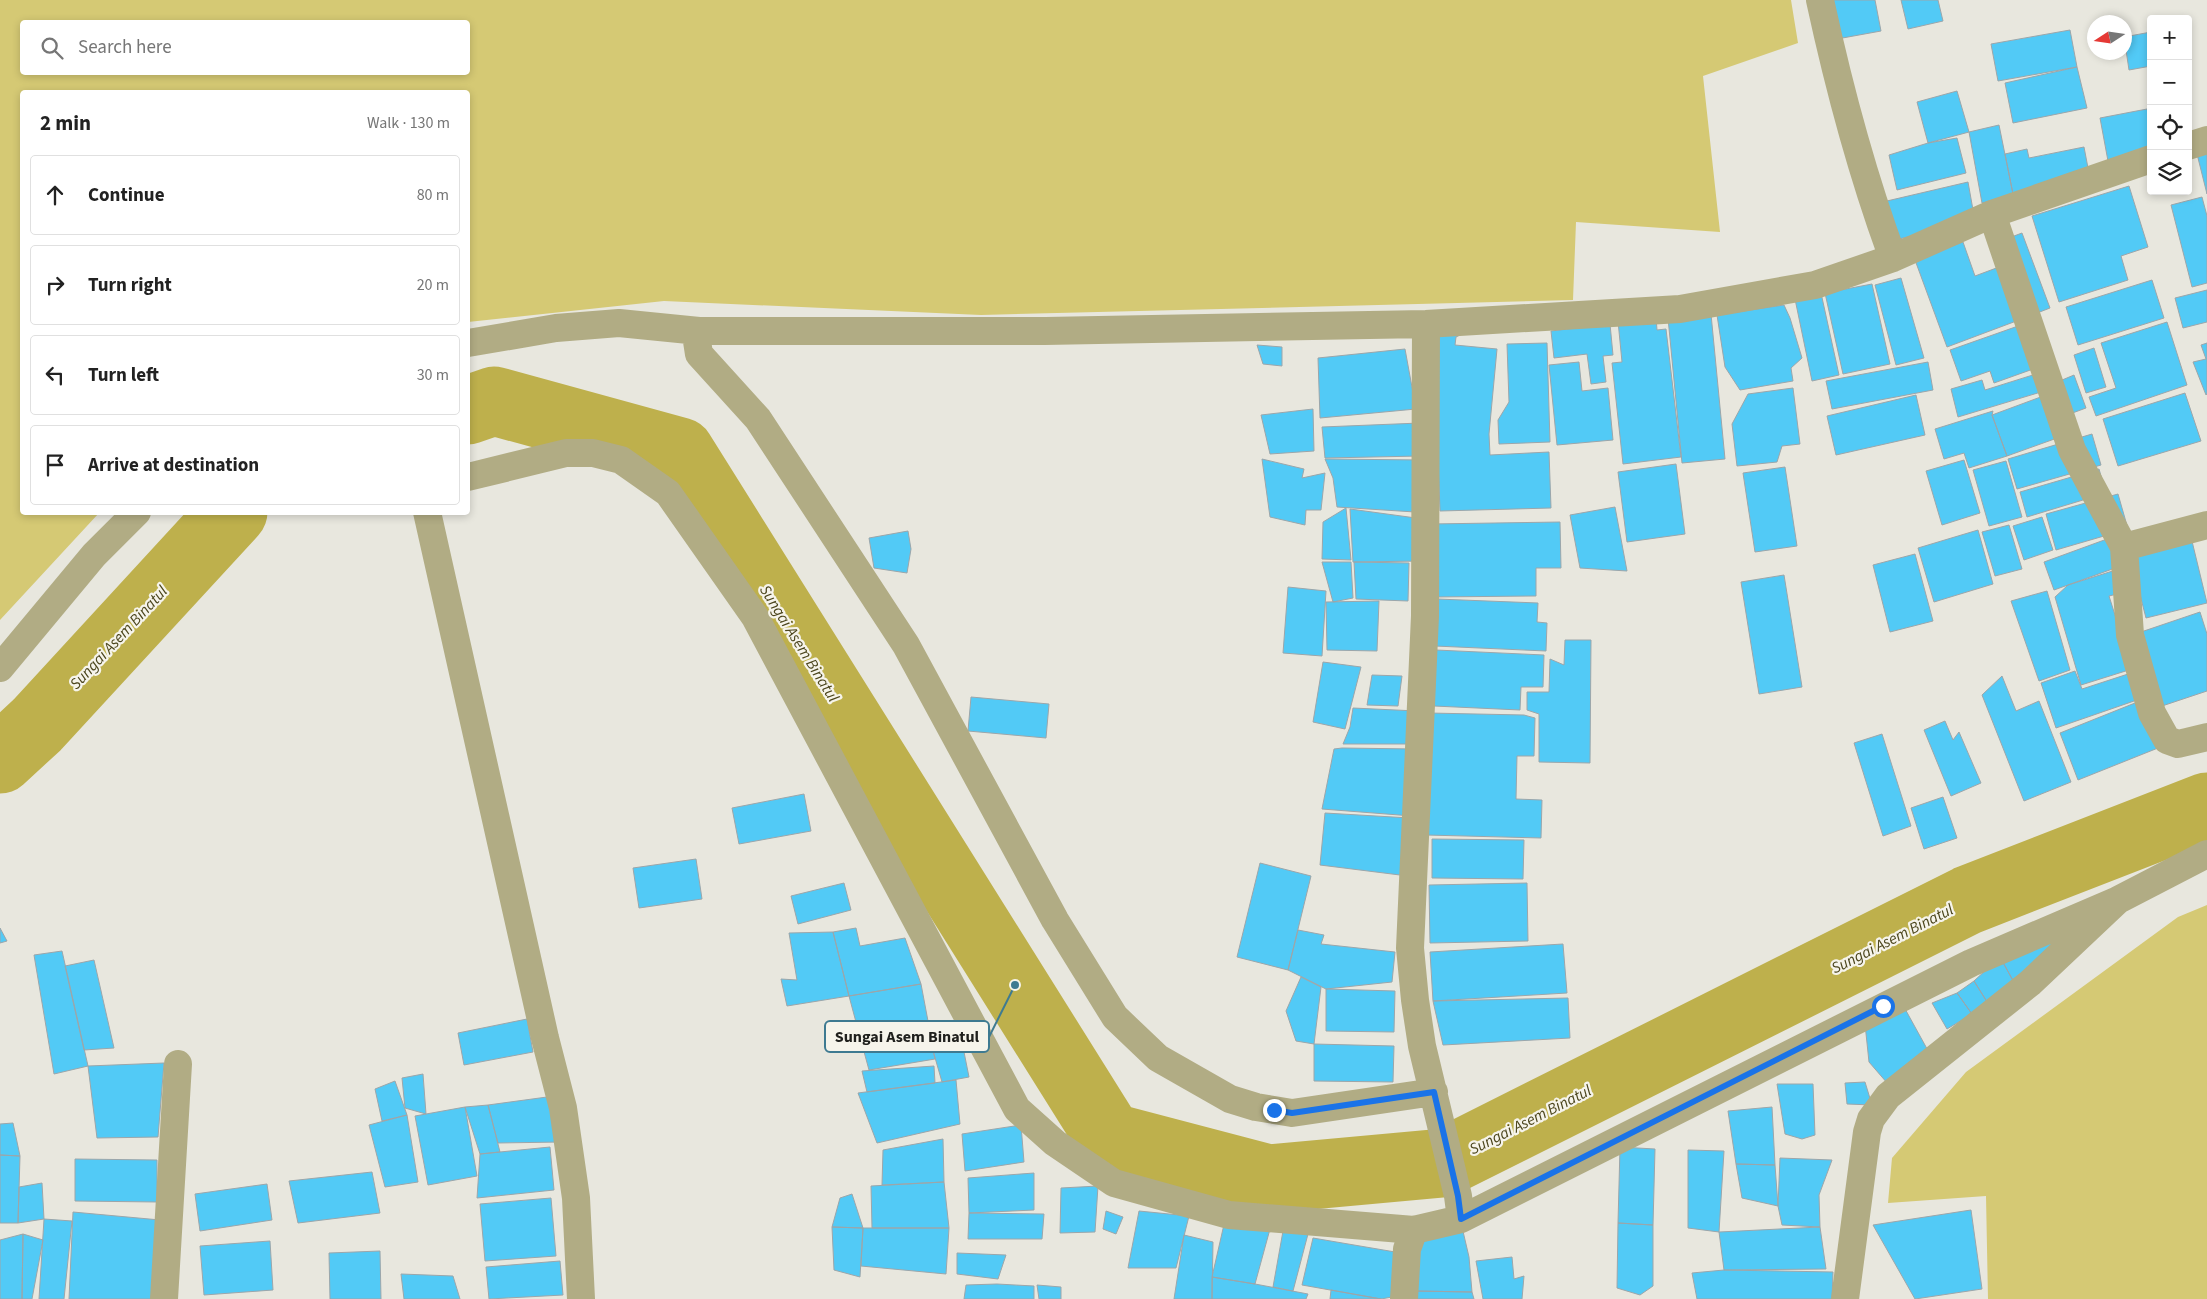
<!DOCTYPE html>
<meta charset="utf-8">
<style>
body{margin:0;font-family:"Source Sans 3",sans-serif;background:#f2f2f2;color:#222}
.controls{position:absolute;right:15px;top:15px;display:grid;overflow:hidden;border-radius:5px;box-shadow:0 2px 8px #0003}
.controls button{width:45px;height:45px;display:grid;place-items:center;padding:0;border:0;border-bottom:1px solid #e0e0e0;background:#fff;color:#222;font:25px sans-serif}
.compass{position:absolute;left:2087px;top:15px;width:45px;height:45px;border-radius:50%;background:#fff;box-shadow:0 2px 8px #0003;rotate:258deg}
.stop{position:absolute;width:15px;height:15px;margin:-11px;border:4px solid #1a73e8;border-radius:50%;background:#fff}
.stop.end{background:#1a73e8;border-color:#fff;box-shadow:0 1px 5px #0008}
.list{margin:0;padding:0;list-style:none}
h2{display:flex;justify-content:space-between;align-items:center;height:65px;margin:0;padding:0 20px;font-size:21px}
h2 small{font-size:16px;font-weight:400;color:#767676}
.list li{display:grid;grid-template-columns:32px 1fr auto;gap:15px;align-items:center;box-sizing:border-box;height:80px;margin:0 10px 10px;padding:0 10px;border:1px solid #e0e0e0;border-radius:5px}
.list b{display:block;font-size:19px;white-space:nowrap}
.list em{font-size:16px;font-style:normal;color:#767676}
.icon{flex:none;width:28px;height:28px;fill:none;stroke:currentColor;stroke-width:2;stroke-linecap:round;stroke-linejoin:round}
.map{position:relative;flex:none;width:2207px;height:1299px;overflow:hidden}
.search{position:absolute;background:#fff;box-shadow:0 2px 8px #0003;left:20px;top:20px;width:450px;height:55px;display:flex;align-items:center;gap:12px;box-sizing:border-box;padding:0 18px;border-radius:5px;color:#767676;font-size:19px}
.panel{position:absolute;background:#fff;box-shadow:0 2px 8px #0003;left:20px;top:90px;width:450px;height:425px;border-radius:5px}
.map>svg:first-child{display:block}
.green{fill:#d5c974;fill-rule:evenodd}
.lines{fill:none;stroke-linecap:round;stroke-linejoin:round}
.river{stroke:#beb04c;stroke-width:69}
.building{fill:#52caf6;stroke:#9ca6aa}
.minor{stroke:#b1ac84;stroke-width:28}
.route{stroke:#1a73e8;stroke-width:6}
.labels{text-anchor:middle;stroke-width:4.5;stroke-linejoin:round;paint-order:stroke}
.water-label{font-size:16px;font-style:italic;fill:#4b451c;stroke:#f6f4eb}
.leader{fill:none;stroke:#3e7a91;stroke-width:2}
.callout-dot{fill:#3e7a91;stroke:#f6f4eb;stroke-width:2}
.callout{fill:#f6f4eb;stroke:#3e7a91;stroke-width:2}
.callout-label{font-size:16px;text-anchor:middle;font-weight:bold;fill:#20201d}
</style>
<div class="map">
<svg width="2207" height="1299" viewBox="0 0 2207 1299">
<rect width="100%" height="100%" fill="#e8e7de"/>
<path class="green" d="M0,0H1791L1798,43L1703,76L1720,232L1576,222L1573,300L981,315L664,301L468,322V92H22V512L99,513L0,620ZM22,22H468V72H22Z
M2207,905V1299H1988L1986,1196L1888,1203L1892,1158L1966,1072L2178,917Z"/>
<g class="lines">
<path class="river" d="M468,410L494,401L680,452L1109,1137L1268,1179L1443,1163L1968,900L2207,807
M0,759L37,725L233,512"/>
</g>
<path class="building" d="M1829,0H1875L1881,31L1837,39Z
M1901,0H1938L1943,21L1908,29Z
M2070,30L2077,67L1998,81L1991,44Z
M2151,32V66L2129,70L2124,37Z
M2077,67L2087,108L2013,123L2005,83Z
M1957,91L1969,132L1928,143L1917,102Z
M2147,109L2151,126V154L2108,161L2100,118Z
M1999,125L2013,194L1982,203L1969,132Z
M1957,138L1966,173L1897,190L1889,155L1928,143Z
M2084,147L2088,168L2013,194L2005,154L2027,149L2029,158Z
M2207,147V194L2196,150Z
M1968,182L1975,221L1882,243L1874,204Z
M2129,186L2148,247L2121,256L2128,280L2059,302L2032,216Z
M2202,197L2207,216V283L2192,287L2171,205Z
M2022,233L2050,308L2019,320L1990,245Z
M1963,242L1975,276L1999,267L2019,320L1947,347L1915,260Z
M1901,278L1924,358L1896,365L1875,285Z
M2152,280L2164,318L2078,345L2066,307Z
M1872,284L1890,364L1843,374L1825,293Z
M2207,290V322L2183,328L2175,298Z
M1821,293L1839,375L1812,381L1795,299Z
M1784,305L1790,318L1802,358L1791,368L1793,381L1740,390L1725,367L1717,315Z
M1711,314L1725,459L1682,463L1668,318Z
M1656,317L1657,330L1666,329L1681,457L1623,464L1612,363L1622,362L1618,321Z
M2167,322L2187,385L2096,416L2089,397L2116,388L2101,343Z
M1610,324L1613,355L1603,356L1606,382L1591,384L1587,354L1554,358L1551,331Z
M2021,325L2036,368L1994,383L1990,371L1961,381L1950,350Z
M1470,330L1456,337L1455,345L1497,349L1489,434L1490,455L1549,452L1551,508L1440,511L1433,331Z
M1547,343L1550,442L1499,444L1498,420L1509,402L1507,344Z
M2207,343V394L2206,395L2193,362L2206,359L2201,345Z
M1257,345L1282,347V366L1263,364Z
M2094,348L2106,387L2086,393L2074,355Z
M1405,349L1416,409L1320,418L1318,358Z
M1579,362L1582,391L1608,388L1613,440L1557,445L1549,365Z
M1928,362L1933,390L1832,409L1826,381Z
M2036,374L2041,392L1958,417L1951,389L1982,380L1985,390Z
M2074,375L2086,408L2067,415L2055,383Z
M1793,388L1800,444L1782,446L1777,462L1737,466L1732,424L1748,394Z
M2185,393L2201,441L2118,466L2103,419Z
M1916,395L1925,435L1836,455L1827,416Z
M2046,395L2060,437L2007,456L1992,415Z
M1313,409L1314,451L1270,454L1261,415Z
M1993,411L1992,415L2007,456L1969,468L1964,453L1944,459L1935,429Z
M1420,423V456L1325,458L1322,427Z
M2092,434L2101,465L2017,489L2008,459Z
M1262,459L1304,469L1302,478L1325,473L1321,510H1306L1305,525L1270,517Z
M1325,459L1424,460L1415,512L1337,507L1333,478Z
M1964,460L1980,513L1942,525L1926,471Z
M2006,461L2022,517L1989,526L1973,470Z
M1676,464L1685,534L1627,542L1618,472Z
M1785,467L1797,546L1755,552L1743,473Z
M2099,469L2106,493L2027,517L2020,492Z
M2118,494L2128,529L2056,550L2046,514Z
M1615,507L1627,571L1580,568L1570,515Z
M1346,508L1351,560L1322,559L1323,522Z
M1350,509L1416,518L1422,561L1353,562Z
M2042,517L2053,550L2024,560L2013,526Z
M1560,522L1561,568H1536V596L1431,597L1430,524Z
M2009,525L2022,569L1995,576L1982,532Z
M1978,530L1993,584L1934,602L1918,548Z
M908,531L911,549L907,573L874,568L869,538Z
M2191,537L2207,603L2146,618L2129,552Z
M2107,539L2118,567L2054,590L2044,562Z
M1915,554L1933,621L1890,632L1873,565Z
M1322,562H1351L1353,598L1333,602Z
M1354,562L1409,563L1408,601L1356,599Z
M2119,569L2125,592L2109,596L2132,669L2081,685L2055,597L2068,585Z
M1784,575L1802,687L1759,694L1741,582Z
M1288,587L1326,591L1322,656L1283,653Z
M2047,591L2070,670L2039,681L2011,601Z
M1437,599L1538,603L1537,622L1547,623L1546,651L1435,646Z
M1379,601L1377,651L1327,650L1326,602Z
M2200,612L2207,634V691L2162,706L2138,633Z
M1565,640H1591L1590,763L1539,762V714L1527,710V692H1549L1550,659L1564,665Z
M1436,650L1544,655L1543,687H1521L1520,710L1434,706Z
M1323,662L1361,667L1345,729L1313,722Z
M2075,671L2082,689L2128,674L2137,700L2056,728L2041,683Z
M1372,675L1402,676L1398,706L1367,705Z
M2002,676L2016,711L2039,701L2071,782L2024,801L1982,695Z
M971,697L1049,704L1046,738L968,731Z
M2140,701L2158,748L2078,780L2060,733Z
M1353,708L1417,711L1416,744H1343L1350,727Z
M1429,713L1524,715L1535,718L1534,756H1517L1516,799L1542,800L1541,838L1426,835Z
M1945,721L1953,740L1959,732L1981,783L1951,796L1924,730Z
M1882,734L1911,826L1883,836L1854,743Z
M1342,748L1415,749L1412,816L1322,809L1334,749Z
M804,794L811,831L739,844L732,808Z
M1943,797L1957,838L1924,849L1911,808Z
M1325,813L1410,818L1408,876L1320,865Z
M1432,839L1524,840L1523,879L1432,878Z
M696,859L702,899L639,908L633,868Z
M1260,863L1311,876L1288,970L1237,957Z
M844,883L851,910L798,924L791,896Z
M1527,883L1528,941L1430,943L1429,885Z
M0,928L7,941L0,943Z
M856,928L860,946L905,938L921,984L849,996L833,932Z
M1298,930L1324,935L1321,944L1395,952L1392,982L1326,989L1288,970Z
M833,932L849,996L787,1006L781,979L797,980L789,933Z
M2057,936L2062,943L2016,986L2000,957Z
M1563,944L1567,993L1433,1001L1430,952Z
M62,951L88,1066L54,1074L34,955Z
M2000,957L2016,986L1989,1005L1974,981Z
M94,960L114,1048L84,1050L65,966Z
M1301,977L1321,987L1314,1044L1296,1041L1286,1011Z
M1974,981L1989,1005L1972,1014L1957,993Z
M921,984L928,1021L860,1037L849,996Z
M1326,989L1395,991L1394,1032L1326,1031Z
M1957,993L1972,1014L1947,1029L1932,1003Z
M1568,998L1570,1038L1443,1045L1433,1001Z
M1904,1007L1931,1056L1888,1084L1869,1062L1865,1024Z
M527,1019L533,1052L464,1065L458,1033Z
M928,1028L935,1059L869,1070L860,1037Z
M962,1042L969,1077L942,1082L932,1047Z
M1314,1044L1394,1046L1393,1082L1314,1081Z
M164,1063L158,1137L97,1138L88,1066Z
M934,1066L935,1083L867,1092L862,1071Z
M423,1074L426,1114L405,1108L402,1078Z
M956,1080L960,1124L877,1143L858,1093Z
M395,1081L407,1115L382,1121L375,1089Z
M1865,1082L1872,1105L1847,1104L1845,1083Z
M1777,1084H1813L1815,1135L1802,1139L1785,1134Z
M547,1097L561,1142L498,1143L488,1105Z
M488,1105L500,1152L480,1154L465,1107Z
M465,1107L477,1176L428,1185L415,1116Z
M1772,1107L1775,1165L1736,1164L1728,1111Z
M407,1115L418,1182L385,1187L369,1125Z
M13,1123L20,1156L0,1155V1124Z
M1021,1125L1024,1162L965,1171L962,1134Z
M943,1139L944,1182L882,1185L883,1150Z
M550,1147L554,1190L477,1198L480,1154Z
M1620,1147L1655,1149L1653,1225L1618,1223Z
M1688,1150L1724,1151L1719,1232L1688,1228Z
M0,1155L20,1156L18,1223H0Z
M1780,1158L1832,1160L1819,1195L1820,1227L1782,1225L1778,1206Z
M75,1159L157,1160V1202L75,1201Z
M1736,1164L1775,1165L1778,1206L1742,1198Z
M372,1172L380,1213L298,1223L289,1181Z
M1034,1173V1210L969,1213L968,1178Z
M944,1182L949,1228H872L871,1186Z
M42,1183L44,1219L18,1223L19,1187Z
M267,1184L272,1220L200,1231L195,1194Z
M1098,1186L1095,1232L1060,1233L1061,1188Z
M852,1194L863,1228L832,1227L840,1198Z
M551,1198L556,1256L485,1261L480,1204Z
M1971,1210L1982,1289L1915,1299L1873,1225Z
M1106,1211L1123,1217L1116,1234L1103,1229Z
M1139,1211L1189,1216L1176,1268H1128Z
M73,1212L160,1220L153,1299H69Z
M969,1213L1044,1214L1042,1239H968Z
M44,1219L72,1221L64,1299H39Z
M1225,1220L1270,1229L1255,1284L1212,1277Z
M1618,1223L1653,1225V1286L1640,1295L1617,1288Z
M832,1227L863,1228L860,1277L834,1270Z
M1462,1227L1469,1257L1472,1292L1415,1291L1418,1237Z
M1820,1227L1826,1269L1724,1270L1719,1232Z
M863,1228H949L946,1274L861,1266Z
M1283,1231L1308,1234L1293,1291L1273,1287Z
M23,1234L43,1240L32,1299H22Z
M23,1234L22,1299H0V1240Z
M1184,1235L1213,1242L1212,1299H1174Z
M1313,1238L1401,1253L1392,1297L1381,1299L1302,1285Z
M270,1241L273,1290L204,1295L200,1246Z
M380,1251L381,1299H330L329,1253Z
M957,1253L1006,1255L998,1279L957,1274Z
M1512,1257L1514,1279L1524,1276L1522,1299H1483L1476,1261Z
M560,1261L563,1295L489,1299L486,1267Z
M1724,1270L1833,1272L1832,1299H1697L1692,1273Z
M401,1274L453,1276L460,1299H404Z
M1212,1277L1255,1284L1308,1294L1306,1299H1212Z
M997,1284L1034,1286V1299H964L966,1285Z
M1037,1285L1061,1287V1299H1039Z
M1331,1290L1381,1299H1330Z
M1415,1291L1472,1292L1474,1299H1417Z"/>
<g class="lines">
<path class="minor" d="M1820,0C1839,88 1862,174 1893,258
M2188,146L2207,140
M1992,214L2072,450L2124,547L2130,635L2152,713L2167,740L2178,744L2207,737
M468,343L556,328L619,323L699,331
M468,477L566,453H593L621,460L668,493L755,617L1017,1109L1055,1143L1114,1183L1229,1215L1414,1230
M427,512L545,1038L563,1108L576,1198L581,1299
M2124,547L2207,525
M0,668L94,555L137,512
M1434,1092L1292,1113L1256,1107L1230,1099L1158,1058L1115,1017L1055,920L906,645L758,419L699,354L697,341L699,331H1045L1426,324L1680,309L1815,285L1893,258L1992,214L2151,159
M1461,1219L1971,963L2118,900
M164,1299L178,1064
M1404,1299L1407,1249L1414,1230L1461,1219L1458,1196L1422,1046L1415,1000L1410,948L1425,616L1426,324
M1845,1299L1867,1132L1871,1119L1888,1096L2030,983L2118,900L2207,854"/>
</g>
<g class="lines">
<path class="route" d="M1274,1110L1292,1113L1434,1092L1458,1196L1461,1219L1883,1006"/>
</g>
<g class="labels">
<g class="water-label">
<text transform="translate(118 637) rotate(-47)" y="6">Sungai Asem Binatul</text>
<text transform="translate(800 643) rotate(58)" y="6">Sungai Asem Binatul</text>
<text transform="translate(1892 938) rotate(-27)" y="6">Sungai Asem Binatul</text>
<text transform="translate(1530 1119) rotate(-27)" y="6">Sungai Asem Binatul</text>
</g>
</g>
<path class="leader" d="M1015 985L989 1037"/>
<circle class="callout-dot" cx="1015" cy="985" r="5"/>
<rect class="callout" x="825" y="1021" width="164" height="31" rx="5"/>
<g class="callout-label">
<text x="907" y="1042">Sungai Asem Binatul</text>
</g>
</svg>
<div class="controls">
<button>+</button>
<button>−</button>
<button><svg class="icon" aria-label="locate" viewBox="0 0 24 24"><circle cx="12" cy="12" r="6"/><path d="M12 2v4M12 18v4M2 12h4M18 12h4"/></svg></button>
<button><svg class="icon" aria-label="layers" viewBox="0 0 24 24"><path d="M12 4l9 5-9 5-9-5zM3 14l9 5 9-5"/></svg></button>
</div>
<svg class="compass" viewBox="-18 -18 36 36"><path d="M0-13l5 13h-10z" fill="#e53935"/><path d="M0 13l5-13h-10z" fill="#767676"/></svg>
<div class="stop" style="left:1883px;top:1006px"></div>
<div class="stop end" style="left:1274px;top:1110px"></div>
<div class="search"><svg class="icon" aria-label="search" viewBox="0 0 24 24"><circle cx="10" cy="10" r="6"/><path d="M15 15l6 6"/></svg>Search here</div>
<section class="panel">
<h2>2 min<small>Walk · 130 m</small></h2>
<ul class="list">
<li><svg class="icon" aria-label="ahead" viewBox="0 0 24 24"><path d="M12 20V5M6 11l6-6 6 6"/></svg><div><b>Continue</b></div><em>80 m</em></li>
<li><svg class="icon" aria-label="right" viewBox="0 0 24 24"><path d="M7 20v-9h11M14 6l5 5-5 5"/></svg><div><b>Turn right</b></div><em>20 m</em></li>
<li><svg class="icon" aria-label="left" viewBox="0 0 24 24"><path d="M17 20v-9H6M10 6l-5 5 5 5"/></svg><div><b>Turn left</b></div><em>30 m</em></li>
<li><svg class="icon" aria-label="arrive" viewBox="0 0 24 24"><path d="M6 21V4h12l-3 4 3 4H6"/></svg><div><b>Arrive at destination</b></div></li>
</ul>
</section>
</div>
